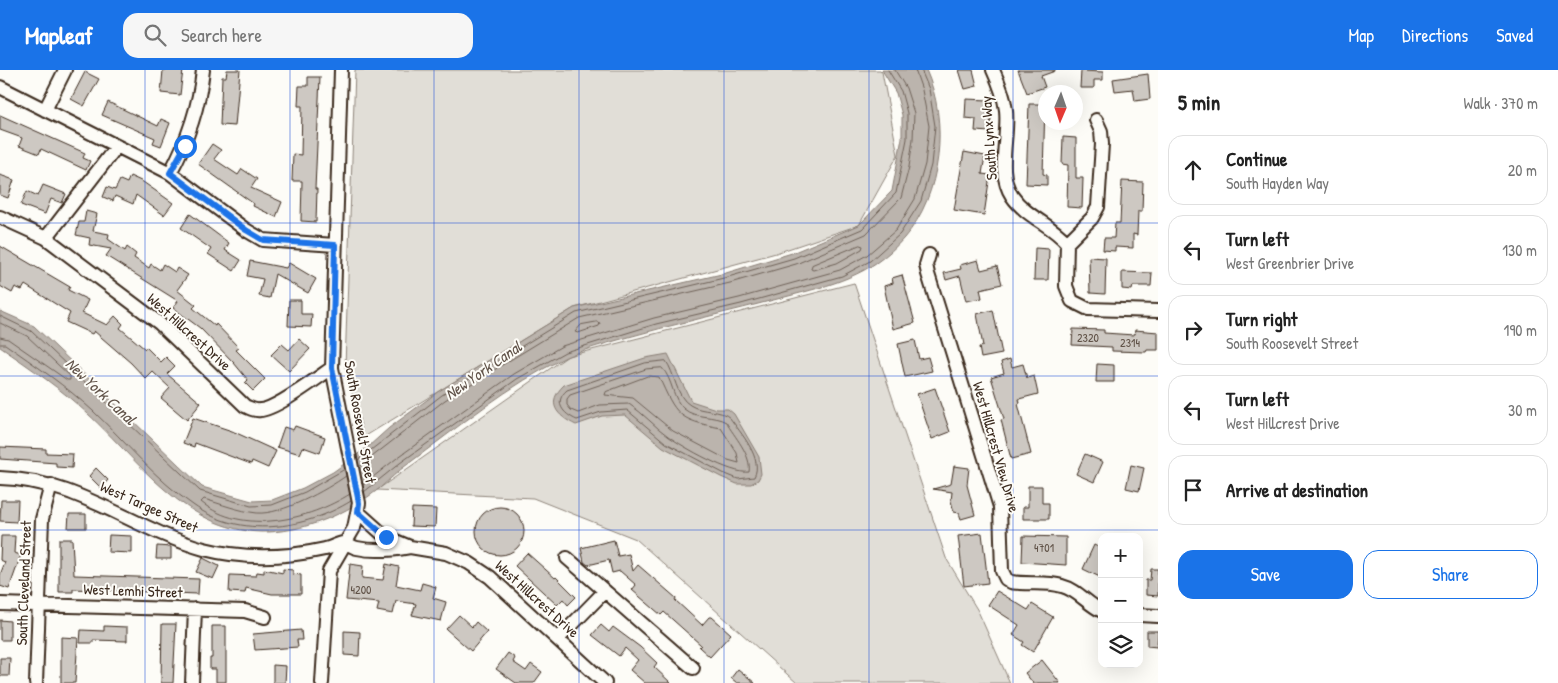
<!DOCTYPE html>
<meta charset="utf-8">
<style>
body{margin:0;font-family:"Patrick Hand",sans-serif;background:#f6f6f6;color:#222}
.controls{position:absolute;right:15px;bottom:15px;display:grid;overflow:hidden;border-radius:10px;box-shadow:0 5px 20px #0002}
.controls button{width:45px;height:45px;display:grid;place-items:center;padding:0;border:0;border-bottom:1px solid #e0e0e0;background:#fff;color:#222;font:25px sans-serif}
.compass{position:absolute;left:1038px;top:15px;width:45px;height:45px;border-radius:50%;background:#fff;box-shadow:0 5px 20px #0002;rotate:182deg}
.stop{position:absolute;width:15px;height:15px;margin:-11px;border:4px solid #1a73e8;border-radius:50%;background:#fff}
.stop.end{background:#1a73e8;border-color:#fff;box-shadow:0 1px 5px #0008}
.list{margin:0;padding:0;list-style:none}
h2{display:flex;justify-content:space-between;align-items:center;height:65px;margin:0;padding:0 20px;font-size:21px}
h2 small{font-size:16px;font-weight:400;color:#767676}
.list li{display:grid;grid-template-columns:32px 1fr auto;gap:15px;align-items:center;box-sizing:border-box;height:70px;margin:0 10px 10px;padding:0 10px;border:1px solid #e0e0e0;border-radius:15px}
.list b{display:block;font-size:19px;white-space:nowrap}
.list p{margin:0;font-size:16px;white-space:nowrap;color:#767676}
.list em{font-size:16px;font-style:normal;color:#767676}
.actions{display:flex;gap:10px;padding:15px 20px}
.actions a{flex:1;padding:11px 0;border:1px solid #1a73e8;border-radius:15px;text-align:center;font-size:18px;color:#1a73e8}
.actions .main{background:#1a73e8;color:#fff}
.icon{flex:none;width:28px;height:28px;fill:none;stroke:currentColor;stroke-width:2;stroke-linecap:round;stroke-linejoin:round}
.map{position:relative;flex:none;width:1158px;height:613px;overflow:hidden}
header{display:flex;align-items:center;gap:30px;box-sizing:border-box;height:70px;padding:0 25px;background:#1a73e8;color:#fff}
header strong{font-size:24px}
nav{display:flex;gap:28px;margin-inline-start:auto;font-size:18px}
.search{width:350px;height:45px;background:#f6f6f6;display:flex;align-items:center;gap:12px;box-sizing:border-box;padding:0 18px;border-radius:15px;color:#767676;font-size:19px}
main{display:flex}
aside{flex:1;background:#fff}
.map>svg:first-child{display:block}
.green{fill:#e1ded7;stroke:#8e847a}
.water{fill:#bbb4ad;stroke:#887d74}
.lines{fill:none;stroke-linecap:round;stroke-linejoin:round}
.shore{stroke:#6e6157;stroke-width:1}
.building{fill:#cdc8c2;stroke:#3b2a1e}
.minor-casing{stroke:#3b2a1e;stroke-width:16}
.minor{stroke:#fdfcf7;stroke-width:12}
.route{stroke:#1a73e8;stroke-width:6}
.grid{fill:none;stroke:#1d4ed8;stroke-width:1;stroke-opacity:0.55}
.labels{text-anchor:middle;stroke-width:4;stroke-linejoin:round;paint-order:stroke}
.number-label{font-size:12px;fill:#605247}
.street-label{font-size:15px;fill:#3b2a1e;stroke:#fdfcf7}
.water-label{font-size:16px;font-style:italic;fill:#615349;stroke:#fdfcf7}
</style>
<header>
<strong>Mapleaf</strong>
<div class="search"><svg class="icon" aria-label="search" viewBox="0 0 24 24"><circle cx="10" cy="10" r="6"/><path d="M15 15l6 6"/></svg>Search here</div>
<nav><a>Map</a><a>Directions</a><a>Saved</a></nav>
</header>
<main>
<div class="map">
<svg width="1158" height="613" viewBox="0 0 1158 613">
<rect width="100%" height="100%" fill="#fdfcf7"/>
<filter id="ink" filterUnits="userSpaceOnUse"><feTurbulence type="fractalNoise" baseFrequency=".02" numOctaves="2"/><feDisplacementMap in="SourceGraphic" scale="10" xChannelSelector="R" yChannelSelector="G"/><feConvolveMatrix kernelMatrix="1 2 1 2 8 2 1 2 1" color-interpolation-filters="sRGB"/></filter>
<g filter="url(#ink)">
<path class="green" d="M355,0H880L882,2L898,85L859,155L776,183L574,238L364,367L345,297Z
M854,213L946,488L978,541L1010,613H797L636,469L533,428L377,420L568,286Z"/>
<path class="water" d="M882,0H926C949,51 942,125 904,168C871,206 831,215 785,227C730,242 673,254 618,270C601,275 582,280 566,287C509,315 458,357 408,394C398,401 389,410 380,418C347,444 303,463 261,462C185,460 139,391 88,344C61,319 31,298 0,277V241L34,256L202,417L252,431L272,430L303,418L333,402L369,376L389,358L439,321L574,238L726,203L792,183L859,155L892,121L902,68V45L896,23Z
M668,284L691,331L716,339H728L734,344L759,387L761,404L758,410L751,414H737L721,407L663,377L625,345L602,346L576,355C557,346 545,333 564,315L645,288Z"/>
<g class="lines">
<path class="shore" d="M860,175L863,176L862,179L837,193L813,200L811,199L812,195Z
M0,246L31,261L200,421L251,436L272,435L305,422L345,399
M597,252L600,253L599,256L578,263L575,262L581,255Z
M0,253L27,266L70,306V310H67L8,269L0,267
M0,274H5C35,295 66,316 93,341C126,372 155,409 193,435C240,469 304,460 351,431
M666,291C675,303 676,327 690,335C702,343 721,339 730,348C740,362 764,389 754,407L738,409L723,403L666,373L627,340L601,342L577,350C563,344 553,332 567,320L645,293Z
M662,298C673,309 672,329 684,339C696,349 714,345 726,352C734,366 752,385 749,402C732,405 683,377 668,366C655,357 643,343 629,334L600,335L578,343L571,340L567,335V329L570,325L646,299Z
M648,306L659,307C676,345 678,350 721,358L737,383L739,393L728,390L673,361L633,328L605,325L606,322Z
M358,390L442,325L576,243L728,207L794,188L862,159L896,123L907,69V43L901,21L888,0
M359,397L445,330L579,248L730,213L796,194L866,164L901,128L909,97L913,69L914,43L906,18L895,0
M346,406C326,420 282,445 257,443C239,441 221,434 204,429L201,432C243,466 309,450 350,424
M363,415L397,388L514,304L562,276L654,248L739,228L840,200L867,185L896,160L915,129L925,94L929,56L922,20L915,0
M364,422L400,393L517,309L565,282L656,254L741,234L842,206L870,191L900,164L921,131L931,95L935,56L929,19L921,0"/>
</g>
<path class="building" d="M163,0H183L180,25L161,23Z
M227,0H240L235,56L220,55L222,7H226Z
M959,0H973L977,16L965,19Z
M1018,0H1055V1L1041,6L1045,17L1027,23Z
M1081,1L1103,2V10H1094V18H1080Z
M85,2L99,9L84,36L71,29Z
M1148,4L1150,29L1135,31L1133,19L1115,21L1113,9Z
M308,7H320L315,119H317L316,152L301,151L302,111H292L293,84L301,85L302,36H298L299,16H308Z
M966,29L988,30L987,46L991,47L990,62L975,61L976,49L965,48Z
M108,32L158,56L161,49L170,53L161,76L153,73L155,68L102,45Z
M1029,34H1045L1043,104L1047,105V115L1026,114Z
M0,45L85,83L83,88L90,91L86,100L41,79L39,84L19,76L22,68L0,60Z
M1063,67L1076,68V108H1083L1082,138L1067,137L1068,95L1062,94Z
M212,74L221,80L214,89L238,105L242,99L257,109L251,118L282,132L276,147L253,136L254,134L198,94Z
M964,82L985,86L982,104L990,105L984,145L954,140Z
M0,105L14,110L8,128L0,125Z
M130,106L143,112L173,133L164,145L136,125L133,134L115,126L113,131L103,127L107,117L115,120L120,110L127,113Z
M1122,111L1143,112L1142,141H1138L1137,165L1133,164V178L1115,177V181L1103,180L1104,168H1114L1115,153H1120Z
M43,115L66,124L62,133L51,129L45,144L21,135L27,121L38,126Z
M86,141L97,144L93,161L109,164L108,169L125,181L127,177L136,184L134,188L149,198L151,194L160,200L163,194L175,202L177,198L188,205L177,220L196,235L193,238L215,256L216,254L239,278L236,280L265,309L253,321L245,313L248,310L234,293L200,258L173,238L178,231L106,186L111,179L89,175L90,168L76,165L79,152H84Z
M190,144L229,173L225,180L241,190L234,201L208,184L211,179L181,158Z
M0,176L70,217L68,220L88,230L82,243L107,255L115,246L123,254L120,258L145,279L146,277L161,292L166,287L175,296L167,304L201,333L187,350L161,328L170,318L153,302L146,309L131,293L94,261L92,264L66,252L70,243L25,215L22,220L15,217L12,223L0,216Z
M1035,178L1049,179L1048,210H1034Z
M1089,187L1106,188L1105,224L1090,223Z
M978,190L981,200L997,196L1002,214L980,219L982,228L966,231L960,206L946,210L944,203L961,199L960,195Z
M250,191L286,198L289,193L316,209L308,223L275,204L270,228L259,226L263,209L247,206Z
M1122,202L1152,203L1151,216H1133L1132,220L1122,219Z
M902,205L915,253L893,259L884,216L893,213L892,208Z
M289,230H301V244H312L311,257L288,256Z
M993,240L1002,284L981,288L979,277L983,276L977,244Z
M1073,259L1104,260V263L1134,265L1135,260L1158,262V280H1147L1146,282L1112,281V277L1072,275Z
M299,269L310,279L289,301L271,285L282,274L289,280Z
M915,270L919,289L928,287L932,301L905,307L898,274Z
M1010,289L1012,297L1023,294L1027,308L1034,306L1038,324L1019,329L1020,333L1018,334L1031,384L1011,389L1001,350L1004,349L991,307L1004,303L1001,292Z
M1097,294L1114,295V312H1096Z
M935,318L950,362L932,369L917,324Z
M193,348L232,361L276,381L268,398L252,391L251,394L195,373L194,377L183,373Z
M295,356L325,367L320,383L303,377L300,384L277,377L284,357L293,360Z
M0,377L46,379V383L73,384L72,398L56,397V393L0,389Z
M1085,384L1103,392L1094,412L1076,404Z
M1131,395L1144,398L1139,421L1126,418Z
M954,396L969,398L967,415L975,445L961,449L959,443L954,442L951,431L952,422L933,419L951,414Z
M96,398L108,410L101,418L89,406Z
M1028,416H1042V433H1049V449H1023V437H1028Z
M1,430H18L17,452L0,451Z
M476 461a24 24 0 1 1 48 0a24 24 0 1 1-48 0Z
M412,438L436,439L435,457L411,456Z
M69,444H86V458H68Z
M982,463L988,513L964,516L958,466Z
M109,465L132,466V483L108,482Z
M1,466H15L14,483L21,485L9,519L0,516V505L5,492L0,490Z
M1023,466L1066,467V495L1022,492Z
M59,469H72L74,505L199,509L198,524L73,519V522H59Z
M614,470L618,486L629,484L633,501L638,495L676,528L675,530L702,555L709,547H712L731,564L710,587L699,577L701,575L664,542L661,545L632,520L636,515L620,501L612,503L609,490L588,495L584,492L581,478Z
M1094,475L1102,479V508L1083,499Z
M157,476L171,477V489H156Z
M527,483L555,508L556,507L576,527L568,535L563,529L557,535L515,496Z
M203,488L219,496L213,509L196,502Z
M350,494L363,496L362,508L383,510L386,494L399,497L396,515L420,520L422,513L436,517L433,528L446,532L441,551L412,545L416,534L396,531L393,544L377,541L379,533L346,530Z
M264,499L283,503V499L293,500V504L301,505V524H272L246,518L245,523L229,522L230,505L256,506L257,502L264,503Z
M1151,499H1158V526L1146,525V510H1150Z
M997,521L1028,540L1032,534L1053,547L1033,582L1022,575L1024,572L1013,565L1019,555L988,535Z
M459,545L472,557L476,552L487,562L471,581L446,559Z
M0,550L10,551V570H0Z
M162,554H176L173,613H161Z
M601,555L609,562L613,557L640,577L657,593L654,597L671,613H645L630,600L638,590L625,578L619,586L592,565Z
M104,556L127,557V571L93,570V573H80L81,560L104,561Z
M212,556H226V612H216V599H210V588H212Z
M301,560L302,570H297L298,577L255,580L253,564Z
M344,561L360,562L359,586L344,585Z
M1147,561H1158L1157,577L1147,576Z
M61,567L78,568L75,613H61Z
M508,583L515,588L513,592L526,601L531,594L542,602L534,613H516L496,599Z
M0,588H10L9,606H0Z
M1042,590L1060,613H1033L1025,603Z
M273,595L286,596L285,613H273Z
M738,599L755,613H737L731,608Z"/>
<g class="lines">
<defs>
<path id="minor" d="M993,0C999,13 1004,25 1006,40C1009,67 996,102 1012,126C1026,147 1051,154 1067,173L1066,216L1072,231L1088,239L1158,241
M0,17L170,103L246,160L263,170L335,175
M45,40L65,0
M170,103C188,70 199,38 203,0
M0,147L46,168L159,253L245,336C250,338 254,341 260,340C275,340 317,308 332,298
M46,168L117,76
M1067,173L1092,148L1098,137L1102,74L1101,61L1096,50
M929,185L926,195L928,204L1000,437L1002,501L1006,509L1011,512C1028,515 1046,511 1062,516C1078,520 1087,534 1102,541
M0,408C78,410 132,459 204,479C243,489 285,488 325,479C331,478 337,474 343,473C348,473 352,477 357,478C375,482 393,480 410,477
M358,442L386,467L410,477L446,483L469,493L490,507L605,613
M567,488L693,598
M0,534L245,541L265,547
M1139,545L1158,546
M558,569L605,521
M36,613L42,449L51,415
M192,613L195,539
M322,613L329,501L354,458L359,433L332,298L341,0"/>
</defs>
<use href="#minor" class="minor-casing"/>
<use href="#minor" class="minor"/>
</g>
</g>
<g class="lines" filter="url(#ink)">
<path class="route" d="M185,76L170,103L246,160L263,170L335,175L332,298L359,433L358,442L386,467"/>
</g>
<path class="grid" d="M145,0V613M290,0V613M434,0V613M579,0V613M724,0V613M869,0V613M1013,0V613M0,153H1158M0,306H1158M0,460H1158"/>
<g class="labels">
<g class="number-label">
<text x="1088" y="272">2320</text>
<text x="1130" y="277">2314</text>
<text x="1044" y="482">4701</text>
<text x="361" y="524">4200</text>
</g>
<g class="street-label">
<text transform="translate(989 68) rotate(-94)" y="5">South Lynx Way</text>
<text transform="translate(189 262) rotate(42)" y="5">West Hillcrest Drive</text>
<text transform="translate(360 352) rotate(80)" y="5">South Roosevelt Street</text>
<text transform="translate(996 377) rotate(74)" y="5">West Hillcrest View Drive</text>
<text transform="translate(149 437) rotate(24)" y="5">West Targee Street</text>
<text transform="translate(24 513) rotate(-88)" y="5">South Cleveland Street</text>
<text transform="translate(133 521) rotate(2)" y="5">West Lemhi Street</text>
<text transform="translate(537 529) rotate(42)" y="5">West Hillcrest Drive</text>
</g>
<g class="water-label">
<text transform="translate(483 300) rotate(-35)" y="6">New York Canal</text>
<text transform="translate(101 321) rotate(43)" y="6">New York Canal</text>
</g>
</g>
</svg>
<div class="controls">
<button>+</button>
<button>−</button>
<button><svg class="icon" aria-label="layers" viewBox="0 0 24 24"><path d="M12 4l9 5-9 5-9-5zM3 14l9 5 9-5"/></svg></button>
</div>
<svg class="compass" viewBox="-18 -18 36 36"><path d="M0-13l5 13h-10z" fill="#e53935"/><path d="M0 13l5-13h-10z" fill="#767676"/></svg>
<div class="stop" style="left:185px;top:76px"></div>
<div class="stop end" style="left:386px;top:467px"></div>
</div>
<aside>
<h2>5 min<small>Walk · 370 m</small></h2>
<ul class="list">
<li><svg class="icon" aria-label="ahead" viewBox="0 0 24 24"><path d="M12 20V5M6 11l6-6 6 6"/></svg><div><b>Continue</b><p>South Hayden Way</p></div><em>20 m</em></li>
<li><svg class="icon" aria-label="left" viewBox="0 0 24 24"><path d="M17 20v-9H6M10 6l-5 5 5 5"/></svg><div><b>Turn left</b><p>West Greenbrier Drive</p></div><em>130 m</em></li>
<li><svg class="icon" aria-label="right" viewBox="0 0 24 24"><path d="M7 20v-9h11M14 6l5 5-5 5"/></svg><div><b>Turn right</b><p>South Roosevelt Street</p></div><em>190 m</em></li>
<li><svg class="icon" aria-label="left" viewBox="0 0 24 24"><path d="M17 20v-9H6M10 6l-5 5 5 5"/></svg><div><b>Turn left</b><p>West Hillcrest Drive</p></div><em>30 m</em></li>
<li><svg class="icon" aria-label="arrive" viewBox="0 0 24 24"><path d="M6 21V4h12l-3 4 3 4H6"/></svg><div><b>Arrive at destination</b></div></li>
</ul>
<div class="actions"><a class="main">Save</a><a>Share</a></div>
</aside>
</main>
